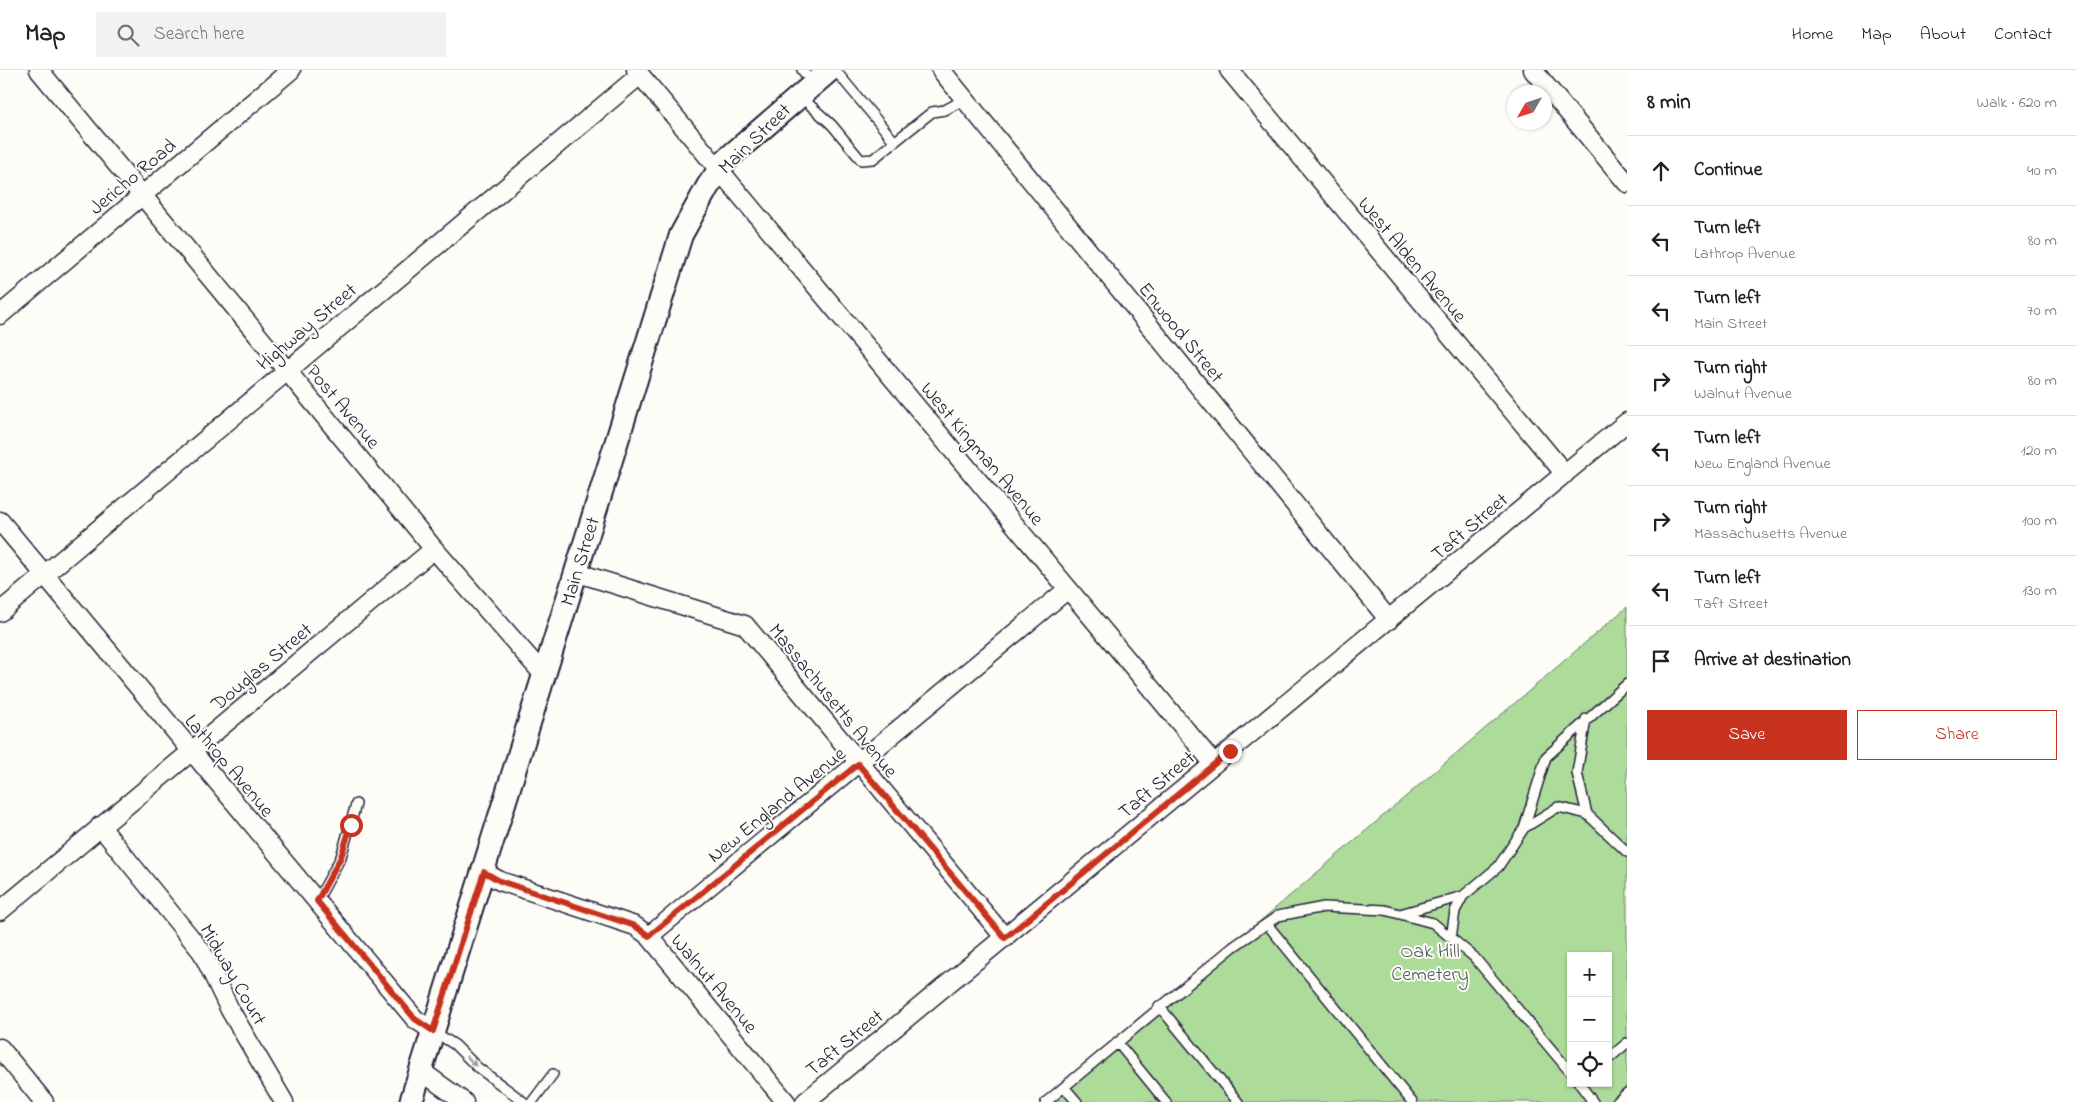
<!DOCTYPE html>
<meta charset="utf-8">
<style>
body{margin:0;font-family:"Indie Flower",sans-serif;background:#f2f2f2;color:#202124}
.controls{position:absolute;right:15px;bottom:15px;display:grid;overflow:hidden;border-radius:0px;box-shadow:0 1px 4px #0004}
.controls button{width:45px;height:45px;display:grid;place-items:center;padding:0;border:0;border-bottom:1px solid #e0e0e0;background:#fff;color:#202124;font:25px sans-serif}
.compass{position:absolute;left:1507px;top:15px;width:45px;height:45px;border-radius:50%;background:#fff;box-shadow:0 1px 4px #0004;rotate:231deg}
.stop{position:absolute;width:15px;height:15px;margin:-11px;border:4px solid #c8321e;border-radius:50%;background:#fff}
.stop.end{background:#c8321e;border-color:#fff;box-shadow:0 1px 5px #0008}
.list{margin:0;padding:0;list-style:none}
h2{display:flex;justify-content:space-between;align-items:center;height:65px;margin:0;padding:0 20px;font-size:21px}
h2 small{font-size:16px;font-weight:400;color:#757577}
.list li{display:grid;grid-template-columns:32px 1fr auto;gap:15px;align-items:center;box-sizing:border-box;height:70px;padding:0 20px;border-top:1px solid #e0e0e0}
.list b{display:block;font-size:19px;white-space:nowrap}
.list p{margin:0;font-size:16px;white-space:nowrap;color:#757577}
.list em{font-size:16px;font-style:normal;color:#757577}
.actions{display:flex;gap:10px;padding:15px 20px}
.actions a{flex:1;padding:11px 0;border:1px solid #c8321e;border-radius:0px;text-align:center;font-size:18px;color:#c8321e}
.actions .main{background:#c8321e;color:#fff}
.icon{flex:none;width:28px;height:28px;fill:none;stroke:currentColor;stroke-width:2;stroke-linecap:round;stroke-linejoin:round}
.map{position:relative;flex:none;width:1627px;height:1032px;overflow:hidden}
header{display:flex;align-items:center;gap:30px;box-sizing:border-box;height:70px;padding:0 25px;background:#fff;border-bottom:1px solid #e0e0e0}
header strong{font-size:24px}
nav{display:flex;gap:28px;margin-inline-start:auto;font-size:18px}
.search{width:350px;height:45px;background:#f2f2f2;display:flex;align-items:center;gap:12px;box-sizing:border-box;padding:0 18px;border-radius:0px;color:#757577;font-size:19px}
main{display:flex}
aside{flex:1;background:#fff}
.map>svg:first-child{display:block}
.green{fill:#acdb9a;stroke:#677e6a;fill-rule:evenodd}
.lines{fill:none;stroke-linecap:round;stroke-linejoin:round}
.service-casing{stroke:#22223b;stroke-width:12}
.minor-casing{stroke:#22223b;stroke-width:21}
.tertiary-casing{stroke:#22223b;stroke-width:26}
.service{stroke:#fdfcf7;stroke-width:9}
.minor{stroke:#fdfcf7;stroke-width:18}
.tertiary{stroke:#fdfcf7;stroke-width:22}
.oneway{fill:#9a9aa2}
.route{stroke:#c8321e;stroke-width:6}
.labels{text-anchor:middle;stroke-width:4;stroke-linejoin:round;paint-order:stroke}
.street-label{font-size:20px;fill:#22223b;stroke:#fdfcf7}
.park-label{font-size:20px;fill:#4b5a58;stroke:#fdfcf7}
</style>
<header>
<strong>Map</strong>
<div class="search"><svg class="icon" aria-label="search" viewBox="0 0 24 24"><circle cx="10" cy="10" r="6"/><path d="M15 15l6 6"/></svg>Search here</div>
<nav><a>Home</a><a>Map</a><a>About</a><a>Contact</a></nav>
</header>
<main>
<div class="map">
<svg width="1627" height="1032" viewBox="0 0 1627 1032">
<rect width="100%" height="100%" fill="#fdfcf7"/>
<filter id="ink" filterUnits="userSpaceOnUse"><feTurbulence type="fractalNoise" baseFrequency=".02" numOctaves="2"/><feDisplacementMap in="SourceGraphic" scale="10" xChannelSelector="R" yChannelSelector="G"/><feConvolveMatrix kernelMatrix="1 2 1 2 8 2 1 2 1" color-interpolation-filters="sRGB"/></filter>
<g filter="url(#ink)">
<path class="green" d="M1627,537V1032H1049ZM1571,886H1608V1013H1571Z"/>
<g class="lines">
<defs>
<path id="service" d="M802,0L813,13
M835,0L895,72
M800,26L832,55L861,90L873,89L932,42L945,40L965,29
M1586,649L1577,703L1587,744
M1524,758L1558,737L1587,744L1627,782
M317,831L341,787L356,734
M1400,844L1463,826L1498,797L1524,758L1546,687L1627,614
M1267,854L1412,1032
M1451,868L1455,841L1463,826
M1159,936L1238,1032
M433,961L455,975L477,997L524,1032
M1117,972L1166,1032
M1608,989L1627,973
M1579,1013L1593,1032
M1064,1017L1077,1032
M532,1032L553,1004
M1046,1032L1233,877L1278,846L1324,837L1385,840L1433,853L1474,887L1571,1003
M1617,1032L1627,1023"/>
<path id="minor" d="M39,0L434,479L543,604
M636,0L1214,694
M941,0L1389,550
M1229,0L1565,404
M1533,0L1627,113
M0,245L291,0
M0,451L415,949L433,961
M575,502L745,555L1005,868
M0,542L640,5
M100,756L202,882L230,940L284,1032
M484,802L500,811L635,856L649,866L786,1032
M0,841L434,479
M649,866L1068,519
M0,978L44,1032
M421,1001L464,1032
M805,1032L1627,352"/>
<path id="tertiary" d="M411,1032L681,165L708,116L728,88L830,0"/>
</defs>
<use href="#service" class="service-casing"/>
<use href="#minor" class="minor-casing"/>
<use href="#tertiary" class="tertiary-casing"/>
<use href="#service" class="service"/>
<use href="#minor" class="minor"/>
<use href="#tertiary" class="tertiary"/>
</g>
<defs><path id="oneway-solid" d="M-6-.8H1V-3.2L6.5 0L1 3.2V.8H-6Z" transform="scale(1.25)"/></defs>
<use class="oneway" href="#oneway-solid" transform="translate(471 991) rotate(45)"/>
</g>
<g class="lines" filter="url(#ink)">
<path class="route" d="M351,755L341,787L317,831L415,949L433,961L484,802L500,811L635,856L649,866L858,694L1005,868L1230,681"/>
</g>
<g class="labels">
<g class="street-label">
<text transform="translate(754 68) rotate(-44)" y="7">Main Street</text>
<text transform="translate(132 106) rotate(-40)" y="7">Jericho Road</text>
<text transform="translate(1413 189) rotate(50)" y="7">West Alden Avenue</text>
<text transform="translate(306 256) rotate(-40)" y="7">Highway Street</text>
<text transform="translate(1182 262) rotate(51)" y="7">Enwood Street</text>
<text transform="translate(344 336) rotate(50)" y="7">Post Avenue</text>
<text transform="translate(983 383) rotate(50)" y="7">West Kingman Avenue</text>
<text transform="translate(1469 456) rotate(-40)" y="7">Taft Street</text>
<text transform="translate(579 491) rotate(-73)" y="7">Main Street</text>
<text transform="translate(261 596) rotate(-40)" y="7">Douglas Street</text>
<text transform="translate(834 630) rotate(51)" y="7">Massachusetts Avenue</text>
<text transform="translate(230 695) rotate(50)" y="7">Lathrop Avenue</text>
<text transform="translate(1156 714) rotate(-40)" y="7">Taft Street</text>
<text transform="translate(776 734) rotate(-39)" y="7">New England Avenue</text>
<text transform="translate(234 904) rotate(60)" y="7">Midway Court</text>
<text transform="translate(715 913) rotate(50)" y="7">Walnut Avenue</text>
<text transform="translate(844 972) rotate(-39)" y="7">Taft Street</text>
</g>
<g class="park-label">
<text x="1430" y="887">Oak Hill<tspan x="1430" dy="23">Cemetery</tspan></text>
</g>
</g>
</svg>
<div class="controls">
<button>+</button>
<button>−</button>
<button><svg class="icon" aria-label="locate" viewBox="0 0 24 24"><circle cx="12" cy="12" r="6"/><path d="M12 2v4M12 18v4M2 12h4M18 12h4"/></svg></button>
</div>
<svg class="compass" viewBox="-18 -18 36 36"><path d="M0-13l5 13h-10z" fill="#e53935"/><path d="M0 13l5-13h-10z" fill="#757577"/></svg>
<div class="stop" style="left:351px;top:755px"></div>
<div class="stop end" style="left:1230px;top:681px"></div>
</div>
<aside>
<h2>8 min<small>Walk · 620 m</small></h2>
<ul class="list">
<li><svg class="icon" aria-label="ahead" viewBox="0 0 24 24"><path d="M12 20V5M6 11l6-6 6 6"/></svg><div><b>Continue</b></div><em>40 m</em></li>
<li><svg class="icon" aria-label="left" viewBox="0 0 24 24"><path d="M17 20v-9H6M10 6l-5 5 5 5"/></svg><div><b>Turn left</b><p>Lathrop Avenue</p></div><em>80 m</em></li>
<li><svg class="icon" aria-label="left" viewBox="0 0 24 24"><path d="M17 20v-9H6M10 6l-5 5 5 5"/></svg><div><b>Turn left</b><p>Main Street</p></div><em>70 m</em></li>
<li><svg class="icon" aria-label="right" viewBox="0 0 24 24"><path d="M7 20v-9h11M14 6l5 5-5 5"/></svg><div><b>Turn right</b><p>Walnut Avenue</p></div><em>80 m</em></li>
<li><svg class="icon" aria-label="left" viewBox="0 0 24 24"><path d="M17 20v-9H6M10 6l-5 5 5 5"/></svg><div><b>Turn left</b><p>New England Avenue</p></div><em>120 m</em></li>
<li><svg class="icon" aria-label="right" viewBox="0 0 24 24"><path d="M7 20v-9h11M14 6l5 5-5 5"/></svg><div><b>Turn right</b><p>Massachusetts Avenue</p></div><em>100 m</em></li>
<li><svg class="icon" aria-label="left" viewBox="0 0 24 24"><path d="M17 20v-9H6M10 6l-5 5 5 5"/></svg><div><b>Turn left</b><p>Taft Street</p></div><em>130 m</em></li>
<li><svg class="icon" aria-label="arrive" viewBox="0 0 24 24"><path d="M6 21V4h12l-3 4 3 4H6"/></svg><div><b>Arrive at destination</b></div></li>
</ul>
<div class="actions"><a class="main">Save</a><a>Share</a></div>
</aside>
</main>
